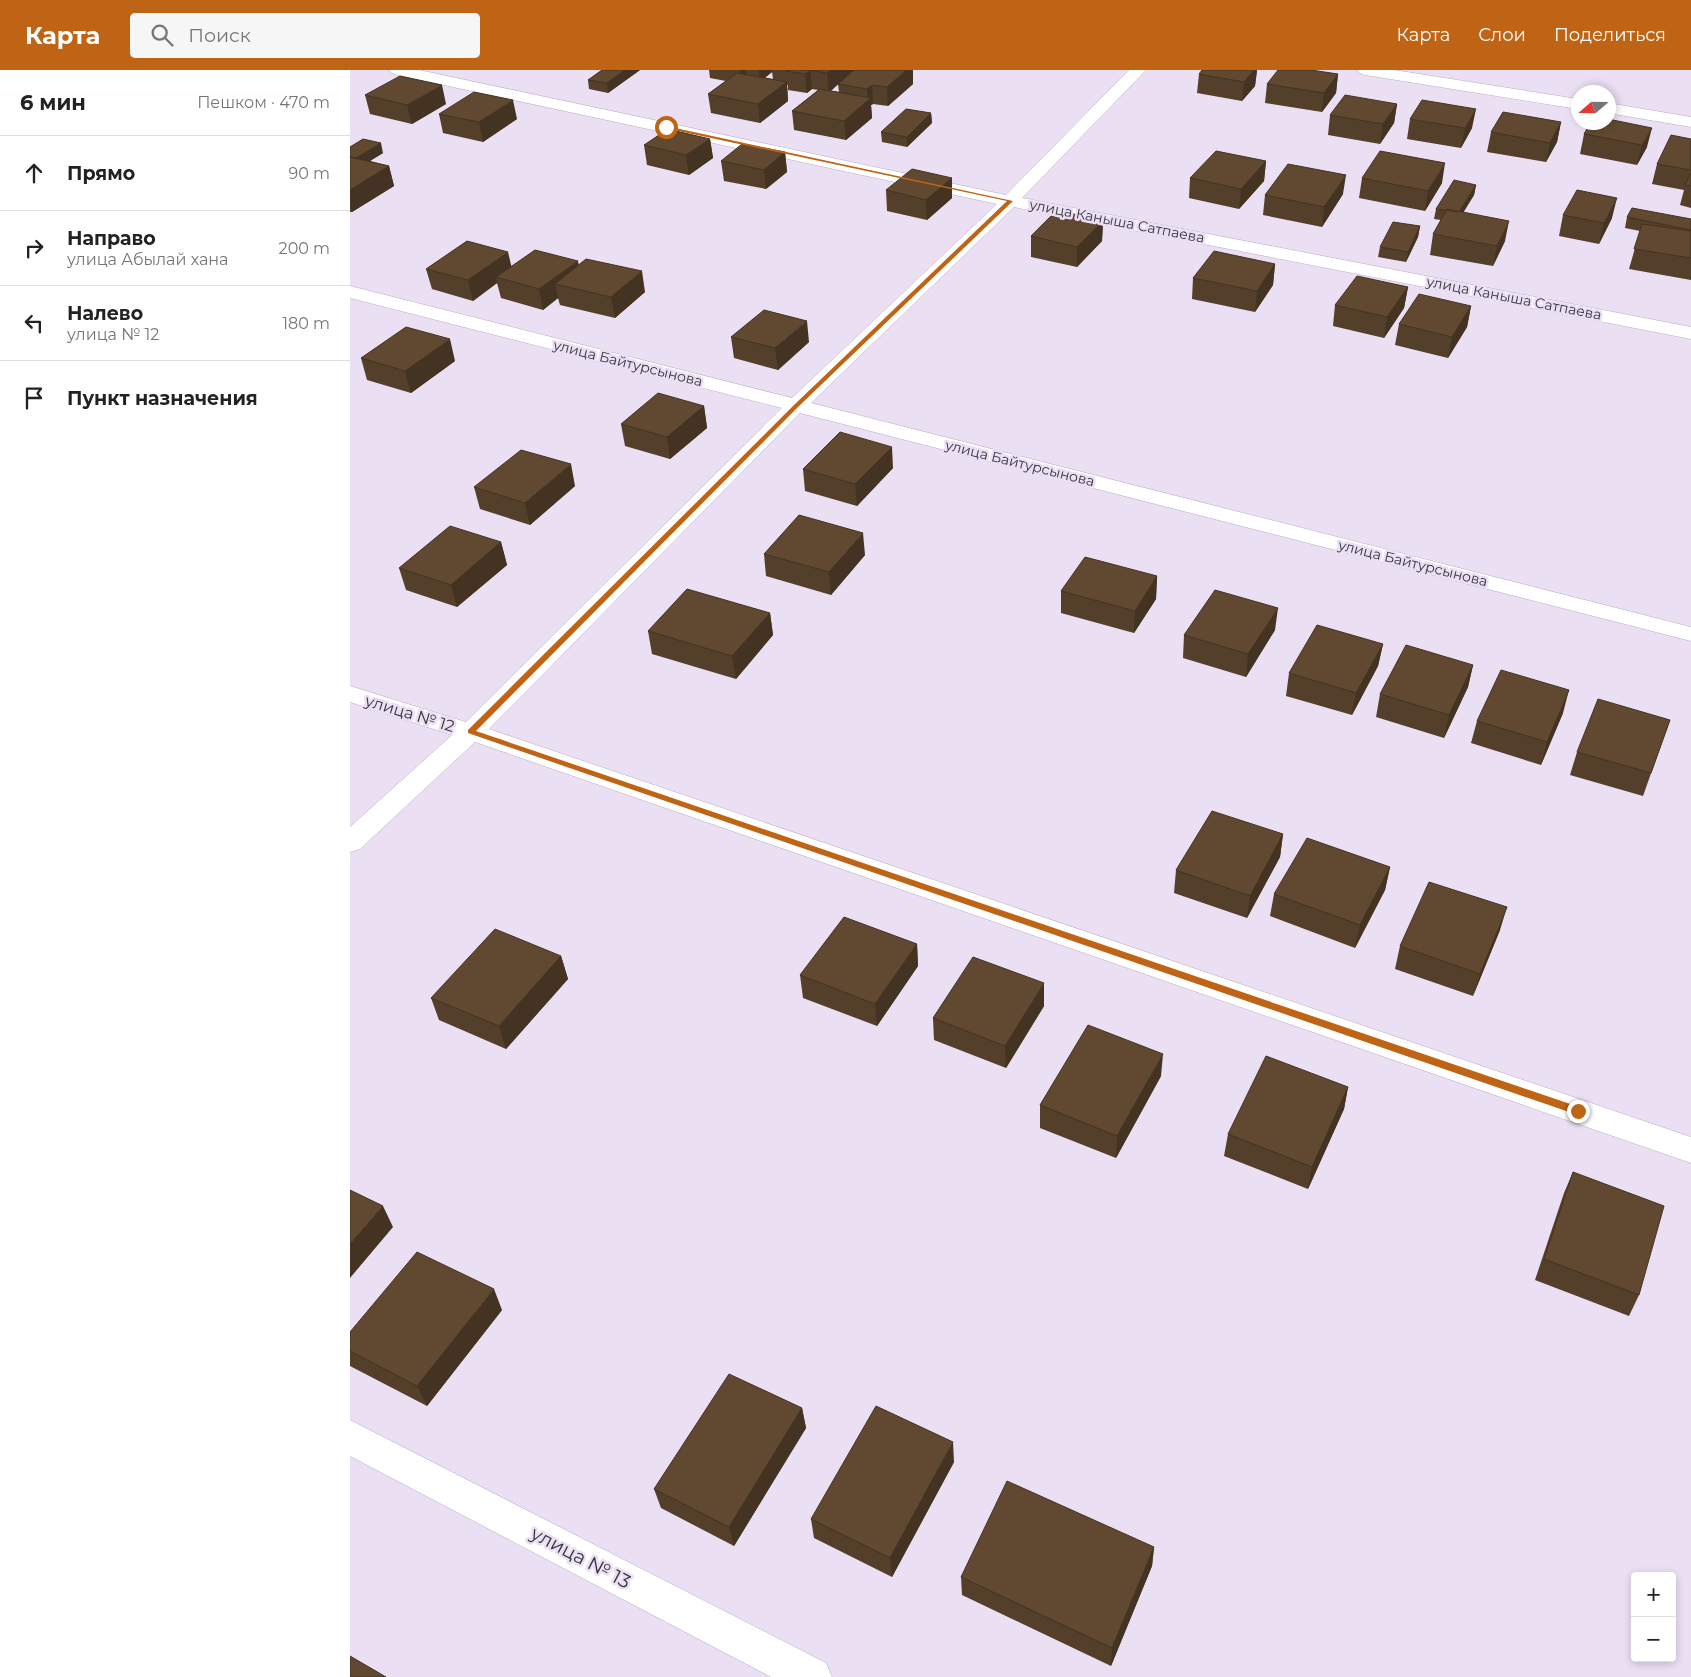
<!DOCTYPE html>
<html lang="ru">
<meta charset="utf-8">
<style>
body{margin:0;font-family:Montserrat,sans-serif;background:#f6f6f6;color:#222}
.controls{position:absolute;right:15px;bottom:15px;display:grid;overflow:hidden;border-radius:5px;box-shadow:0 2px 8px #0003}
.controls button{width:45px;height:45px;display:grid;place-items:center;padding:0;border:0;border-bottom:1px solid #e0e0e0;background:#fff;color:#222;font:25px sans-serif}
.compass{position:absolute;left:1221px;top:15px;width:45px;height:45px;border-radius:50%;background:#fff;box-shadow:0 2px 8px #0003;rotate:250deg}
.stop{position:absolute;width:15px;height:15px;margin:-11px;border:4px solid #bf6314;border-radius:50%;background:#fff}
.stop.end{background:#bf6314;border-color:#fff;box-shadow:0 1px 5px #0008}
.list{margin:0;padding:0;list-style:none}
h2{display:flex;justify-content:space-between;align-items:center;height:65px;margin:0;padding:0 20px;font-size:21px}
h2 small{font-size:16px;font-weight:400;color:#767676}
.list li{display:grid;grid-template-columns:32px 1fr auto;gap:15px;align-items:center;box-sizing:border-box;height:75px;padding:0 20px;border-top:1px solid #e0e0e0}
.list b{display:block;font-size:19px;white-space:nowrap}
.list p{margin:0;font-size:16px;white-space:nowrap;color:#767676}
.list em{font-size:16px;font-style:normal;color:#767676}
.icon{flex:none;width:28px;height:28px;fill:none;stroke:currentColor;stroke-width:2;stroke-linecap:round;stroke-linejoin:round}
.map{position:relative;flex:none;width:1341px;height:1607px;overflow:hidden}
header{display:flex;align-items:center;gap:30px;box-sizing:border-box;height:70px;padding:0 25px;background:#bf6314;color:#fff}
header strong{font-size:24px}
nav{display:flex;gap:28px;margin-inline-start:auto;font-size:18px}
.search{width:350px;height:45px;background:#f6f6f6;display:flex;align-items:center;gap:12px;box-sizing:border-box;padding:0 18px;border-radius:5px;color:#767676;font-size:19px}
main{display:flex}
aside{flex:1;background:#fff}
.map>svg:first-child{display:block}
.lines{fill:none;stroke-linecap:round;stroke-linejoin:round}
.street-casing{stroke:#b7adc0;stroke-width:1}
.street{fill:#fff;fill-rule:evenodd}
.wall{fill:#533f2a;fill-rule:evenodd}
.shaded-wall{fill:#432}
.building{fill:#614931;stroke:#432}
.route{fill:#bf6314}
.labels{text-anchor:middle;stroke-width:5;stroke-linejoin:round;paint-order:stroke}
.far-street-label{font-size:14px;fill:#39353d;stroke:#eadff3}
.street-label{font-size:16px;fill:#39353d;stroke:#eadff3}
.near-street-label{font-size:19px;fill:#39353d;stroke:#eadff3}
</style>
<header>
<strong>Карта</strong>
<div class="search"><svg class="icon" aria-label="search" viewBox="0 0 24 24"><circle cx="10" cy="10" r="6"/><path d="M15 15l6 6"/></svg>Поиск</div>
<nav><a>Карта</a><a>Слои</a><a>Поделиться</a></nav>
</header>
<main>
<aside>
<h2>6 мин<small>Пешком · 470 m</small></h2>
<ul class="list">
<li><svg class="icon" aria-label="ahead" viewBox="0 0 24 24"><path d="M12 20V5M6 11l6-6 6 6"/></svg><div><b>Прямо</b></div><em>90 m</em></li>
<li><svg class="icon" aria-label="right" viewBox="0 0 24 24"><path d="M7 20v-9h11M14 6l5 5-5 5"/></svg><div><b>Направо</b><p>улица Абылай хана</p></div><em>200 m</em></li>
<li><svg class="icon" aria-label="left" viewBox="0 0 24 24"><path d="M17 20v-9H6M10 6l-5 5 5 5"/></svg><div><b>Налево</b><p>улица № 12</p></div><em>180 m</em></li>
<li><svg class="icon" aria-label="arrive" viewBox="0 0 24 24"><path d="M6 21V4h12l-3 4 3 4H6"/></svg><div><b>Пункт назначения</b></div></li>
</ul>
</aside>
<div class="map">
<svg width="1341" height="1607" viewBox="0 0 1341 1607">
<rect width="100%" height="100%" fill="#eadff3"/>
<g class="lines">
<defs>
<path id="street" d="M39,0H69L656,125L779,0H796L672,128L1341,257V269L664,137L461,333L1341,557V571L450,343L139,659L1341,1067V1093L125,672L10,779L0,782V757L102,665L0,632V616L116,652L432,338L0,228V216L442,328L647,134L47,5L42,3Z
M1007,0H1044L1228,29V39L1015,5L1010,3Z
M1258,33L1341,47V57L1258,43Z
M0,1350L476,1593L482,1607H421L0,1386Z"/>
</defs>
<use href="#street" class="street-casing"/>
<use href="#street" class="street"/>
</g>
<path class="wall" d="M252,0H290L258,23L239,19L238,10Z
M359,0H503V1L563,14L538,36L523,34L521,35L522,48L496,70L444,60L442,41L468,20L462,19L457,23L438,20V15H437L438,31L410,53L361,43L358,24L376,11L360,8ZM422,2L423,9L415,8ZM488,14L489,22L481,21Z
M907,0L905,16L892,31L847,23L849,4Z
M988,4L986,23L972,42L915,33L917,14Z
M15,25L96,34L62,54L20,44Z
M1047,34L1044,53L1030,74L978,65L980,45Z
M581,43L582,53L557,77L532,72L531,62Z
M89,44L167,49L133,72L93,63Z
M1060,49L1122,58L1111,78L1057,69Z
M1211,52L1207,72L1196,92L1137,82L1141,62Z
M1241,52L1297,77L1287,95L1230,84L1234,64Z
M360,69L363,88L339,105L297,95L294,75Z
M1341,69V138L1330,135L1334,120L1302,114L1307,94Z
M0,77L33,83L20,91L39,96L44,116L2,142H0Z
M435,82L437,102L416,119L374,111L371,91Z
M916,91L914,111L889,139L839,128L840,108Z
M602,108V128L577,150L537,141L536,120Z
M1012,108L1092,113L1075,141L1009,128Z
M1126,115L1124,125L1113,142L1155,171L1143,196L1080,185L1083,164L1091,150L1084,149L1086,139Z
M993,124L972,157L913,145L915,125Z
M1213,145L1262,148L1249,174L1209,166Z
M1277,147L1341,149V210L1279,199L1290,161L1275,158Z
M753,151L752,171L727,197L681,187V166Z
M1070,156L1068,167L1056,192L1028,187L1030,177Z
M925,194L923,215L905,242L842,229L843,208Z
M228,195L295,222L265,248L210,235L208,228L193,240L151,228L147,213L123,231L82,219L76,199Z
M1058,217L1054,238L1034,268L983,256L985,235Z
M1121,236L1117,257L1098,288L1045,275L1049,254Z
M381,267L459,272L428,300L384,288Z
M11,288L105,291L61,323L17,310Z
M354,336L357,358L320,389L275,376L271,354Z
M543,398L507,436L455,421L453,399Z
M225,416L180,455L130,439L124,417Z
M151,472L157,495L107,537L56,520L49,498Z
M414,484L515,485L481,525L416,506Z
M807,506L806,529L784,563L711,543V521Z
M420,543L423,565L386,609L302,584L298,561Z
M925,560L896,607L833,588L834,565Z
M1033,574L1028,596L1002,645L936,626L939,603Z
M1123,595L1118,617L1094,668L1026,647L1030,624Z
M1213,643L1191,695L1121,673L1127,651Z
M1320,650L1293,726L1220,705L1227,682Z
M933,764L930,787L897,848L824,823L826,800Z
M1040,797L1035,820L1005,878L920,846L924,824Z
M1150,860L1123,926L1045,899L1050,876Z
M567,874L568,896L527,956L453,928L450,905Z
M211,886L218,909L156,979L89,950L81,928Z
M694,936L656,998L584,970L583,948Z
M811,1006L766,1088L690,1058V1035Z
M998,1017L994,1039L958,1119L874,1086L878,1064Z
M1223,1102L1289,1225L1279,1246L1185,1210L1214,1123Z
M152,1240L77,1336L0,1296V1262Z
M452,1338L456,1358L384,1476L311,1438L304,1419Z
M604,1392L542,1507L464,1468L461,1449Z
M804,1477L802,1496L761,1596L612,1525L611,1507Z"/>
<path class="shaded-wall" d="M275,0H290L258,23L257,13Z
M390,0H396L397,9L391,13Z
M409,0H422V2L410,11Z
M460,0L462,19L457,23L455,4Z
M481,0H503V2L479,22L477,3Z
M556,0H563V14L538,36L537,17Z
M904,0H907L905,16L892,31L894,12Z
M988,4L986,23L972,42L974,23Z
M437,12L438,31L410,53L408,34Z
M92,15L96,34L62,54L57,35Z
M522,15L523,34L521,35L522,48L496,70L494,51L517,31V19Z
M163,30L167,49L133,72L129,52Z
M1047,34L1044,53L1030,74L1033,54Z
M1126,39L1122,58L1111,78L1115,58Z
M581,43L582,53L557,77V67Z
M1211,52L1207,72L1196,92L1200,73Z
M1302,58L1297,77L1287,95L1292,75Z
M360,69L363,88L339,105L336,85Z
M31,73L33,83L5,100L3,90Z
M435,82L437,102L416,119L414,100Z
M916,91L914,111L889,139L891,119Z
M1095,93L1092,113L1075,141L1078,121Z
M39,96L44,116L2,142L0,134V120Z
M996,105L993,124L972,157L974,137Z
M602,108V128L577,150L576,130Z
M1126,115L1124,125L1107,153L1109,143Z
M1267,128L1262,148L1249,174L1254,153Z
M753,151L752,171L727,197V177Z
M1159,151L1155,171L1143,196L1147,176Z
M1070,156L1068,167L1056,192L1058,182Z
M158,182L163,203L146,207L147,213L123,231L118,210Z
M228,191L232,211L205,214L208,228L193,240L189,219Z
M925,194L923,215L905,242L907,221Z
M292,201L295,222L265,248L261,227Z
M1058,217L1054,238L1034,268L1037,247Z
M1121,236L1117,257L1098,288L1102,267Z
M457,251L459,272L428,300L425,278Z
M100,269L105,291L61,323L55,301Z
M354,336L357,358L320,389L317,367Z
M542,377L543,398L507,436L505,414Z
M221,394L225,416L180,455L175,433Z
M513,463L515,485L481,525L479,502Z
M151,472L157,495L107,537L101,515Z
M807,506L806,529L784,563L785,541Z
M928,538L925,560L896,607L898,584Z
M420,543L423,565L386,609L382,586Z
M1033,574L1028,596L1002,645L1006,623Z
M1123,595L1118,617L1094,668L1099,645Z
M1219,620L1213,643L1191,695L1197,672Z
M933,764L930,787L897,848L900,826Z
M1040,797L1035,820L1005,878L1010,855Z
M1157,837L1150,860L1123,926L1130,904Z
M567,874L568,896L527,956L525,934Z
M211,886L218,909L156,979L149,956Z
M694,913V936L656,998L655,976Z
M813,984L811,1006L766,1088L767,1066Z
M998,1017L994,1039L958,1119L962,1097Z
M33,1136L43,1157L0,1208V1174Z
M144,1219L152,1240L77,1336L67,1316Z
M452,1338L456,1358L384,1476L379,1457Z
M603,1372L604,1392L542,1507L540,1488Z
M804,1477L802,1496L761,1596L762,1578Z"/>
<path class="building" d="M252,0H275L257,13L238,10Z
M437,0H481L477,3L460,0L455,4L436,1Z
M504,0H556L537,17L522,15L517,19L488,14Z
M852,0H904L894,12L849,4Z
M928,0H961L988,4L974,23L917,14Z
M387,3L437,12L408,34L358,24Z
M50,6L92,15L57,35L15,25Z
M470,19L521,28L494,51L442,41Z
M124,22L163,30L129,52L89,44Z
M995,25L1047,34L1033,54L980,45Z
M1072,30L1126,39L1115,58L1060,49Z
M556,39L581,43L557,67L531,62Z
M1153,42L1211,52L1200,73L1141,62Z
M1258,49L1302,58L1292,75L1234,64L1241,52H1258Z
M318,59L360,69L336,85L294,75Z
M1321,65L1341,69V100L1307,94Z
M13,69L31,73L6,88L0,87V77Z
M392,74L435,82L414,100L371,91Z
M866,81L916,91L891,119L840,108Z
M1030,81L1095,93L1078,121L1012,108Z
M0,87L39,96L0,120Z
M938,94L996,105L974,137L915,125Z
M562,99L602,108L576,130L536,120Z
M1341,103V116L1335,115Z
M1104,110L1126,115L1109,142L1086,139Z
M1227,120L1267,128L1254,153L1213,145Z
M1282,138L1341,149V160L1277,147Z
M1097,139L1159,151L1147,176L1083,164Z
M707,140L753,151L727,177L681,166Z
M1043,152L1070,156L1058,182L1030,177Z
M1292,154L1341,161V188L1284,179Z
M117,171L158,182L118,210L76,199Z
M185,180L228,191L189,219L146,207Z
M864,181L925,194L907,221L843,208Z
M236,189L292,201L261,227L205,214Z
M1007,206L1058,217L1037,247L985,235Z
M1069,224L1121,236L1102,267L1049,254Z
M414,240L457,251L425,278L381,267Z
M56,257L100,269L55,301L11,288Z
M308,323L354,336L317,367L271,354Z
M490,362L542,377L505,414L453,399Z
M171,380L221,394L175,433L124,417Z
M449,445L513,463L479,502L414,484Z
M100,456L151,472L101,515L49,498Z
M735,487L807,506L785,541L711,521Z
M337,519L420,543L382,586L298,561Z
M865,520L928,538L898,584L834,565Z
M967,555L1033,574L1006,623L939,603Z
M1056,575L1123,595L1099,645L1030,624Z
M1151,600L1219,620L1197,672L1127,651Z
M1248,629L1320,650L1301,703L1227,682Z
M862,741L933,764L900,826L826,800Z
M957,768L1040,797L1010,855L924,824Z
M1079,812L1157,837L1130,904L1050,876Z
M494,847L567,874L525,934L450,905Z
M145,859L211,886L149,956L81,928Z
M623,887L694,913L655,976L583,948Z
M738,955L813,984L767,1066L690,1035Z
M916,986L998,1017L962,1097L878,1064Z
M1223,1102L1314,1136L1289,1225L1194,1189Z
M0,1120L33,1136L0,1174Z
M67,1182L144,1219L67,1316L0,1281V1262Z
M379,1304L452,1338L379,1457L304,1419Z
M526,1336L603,1372L540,1488L461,1449Z
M657,1411L804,1477L762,1578L611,1507Z
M0,1586L36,1607H0Z"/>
<path class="route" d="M316,56L663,131L448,337L126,661L1232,1038V1044H1225L118,663V660L444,335L657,131L314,58Z"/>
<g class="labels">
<g class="far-street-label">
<text transform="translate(767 151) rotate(11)" y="5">улица Каныша Сатпаева</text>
<text transform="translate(1164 228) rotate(11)" y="5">улица Каныша Сатпаева</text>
<text transform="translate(278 293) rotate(14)" y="5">улица Байтурсынова</text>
<text transform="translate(670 393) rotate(14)" y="5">улица Байтурсынова</text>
<text transform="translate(1063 493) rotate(14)" y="5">улица Байтурсынова</text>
</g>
<g class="street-label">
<text transform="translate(60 643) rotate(17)" y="6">улица № 12</text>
</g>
<g class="near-street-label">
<text transform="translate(231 1487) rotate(28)" y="7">улица № 13</text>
</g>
</g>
</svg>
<div class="controls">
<button>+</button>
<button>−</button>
</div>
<svg class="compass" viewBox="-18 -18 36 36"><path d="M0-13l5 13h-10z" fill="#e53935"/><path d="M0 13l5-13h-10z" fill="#767676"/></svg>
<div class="stop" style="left:316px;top:57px"></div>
<div class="stop end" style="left:1228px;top:1041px"></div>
</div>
</main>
